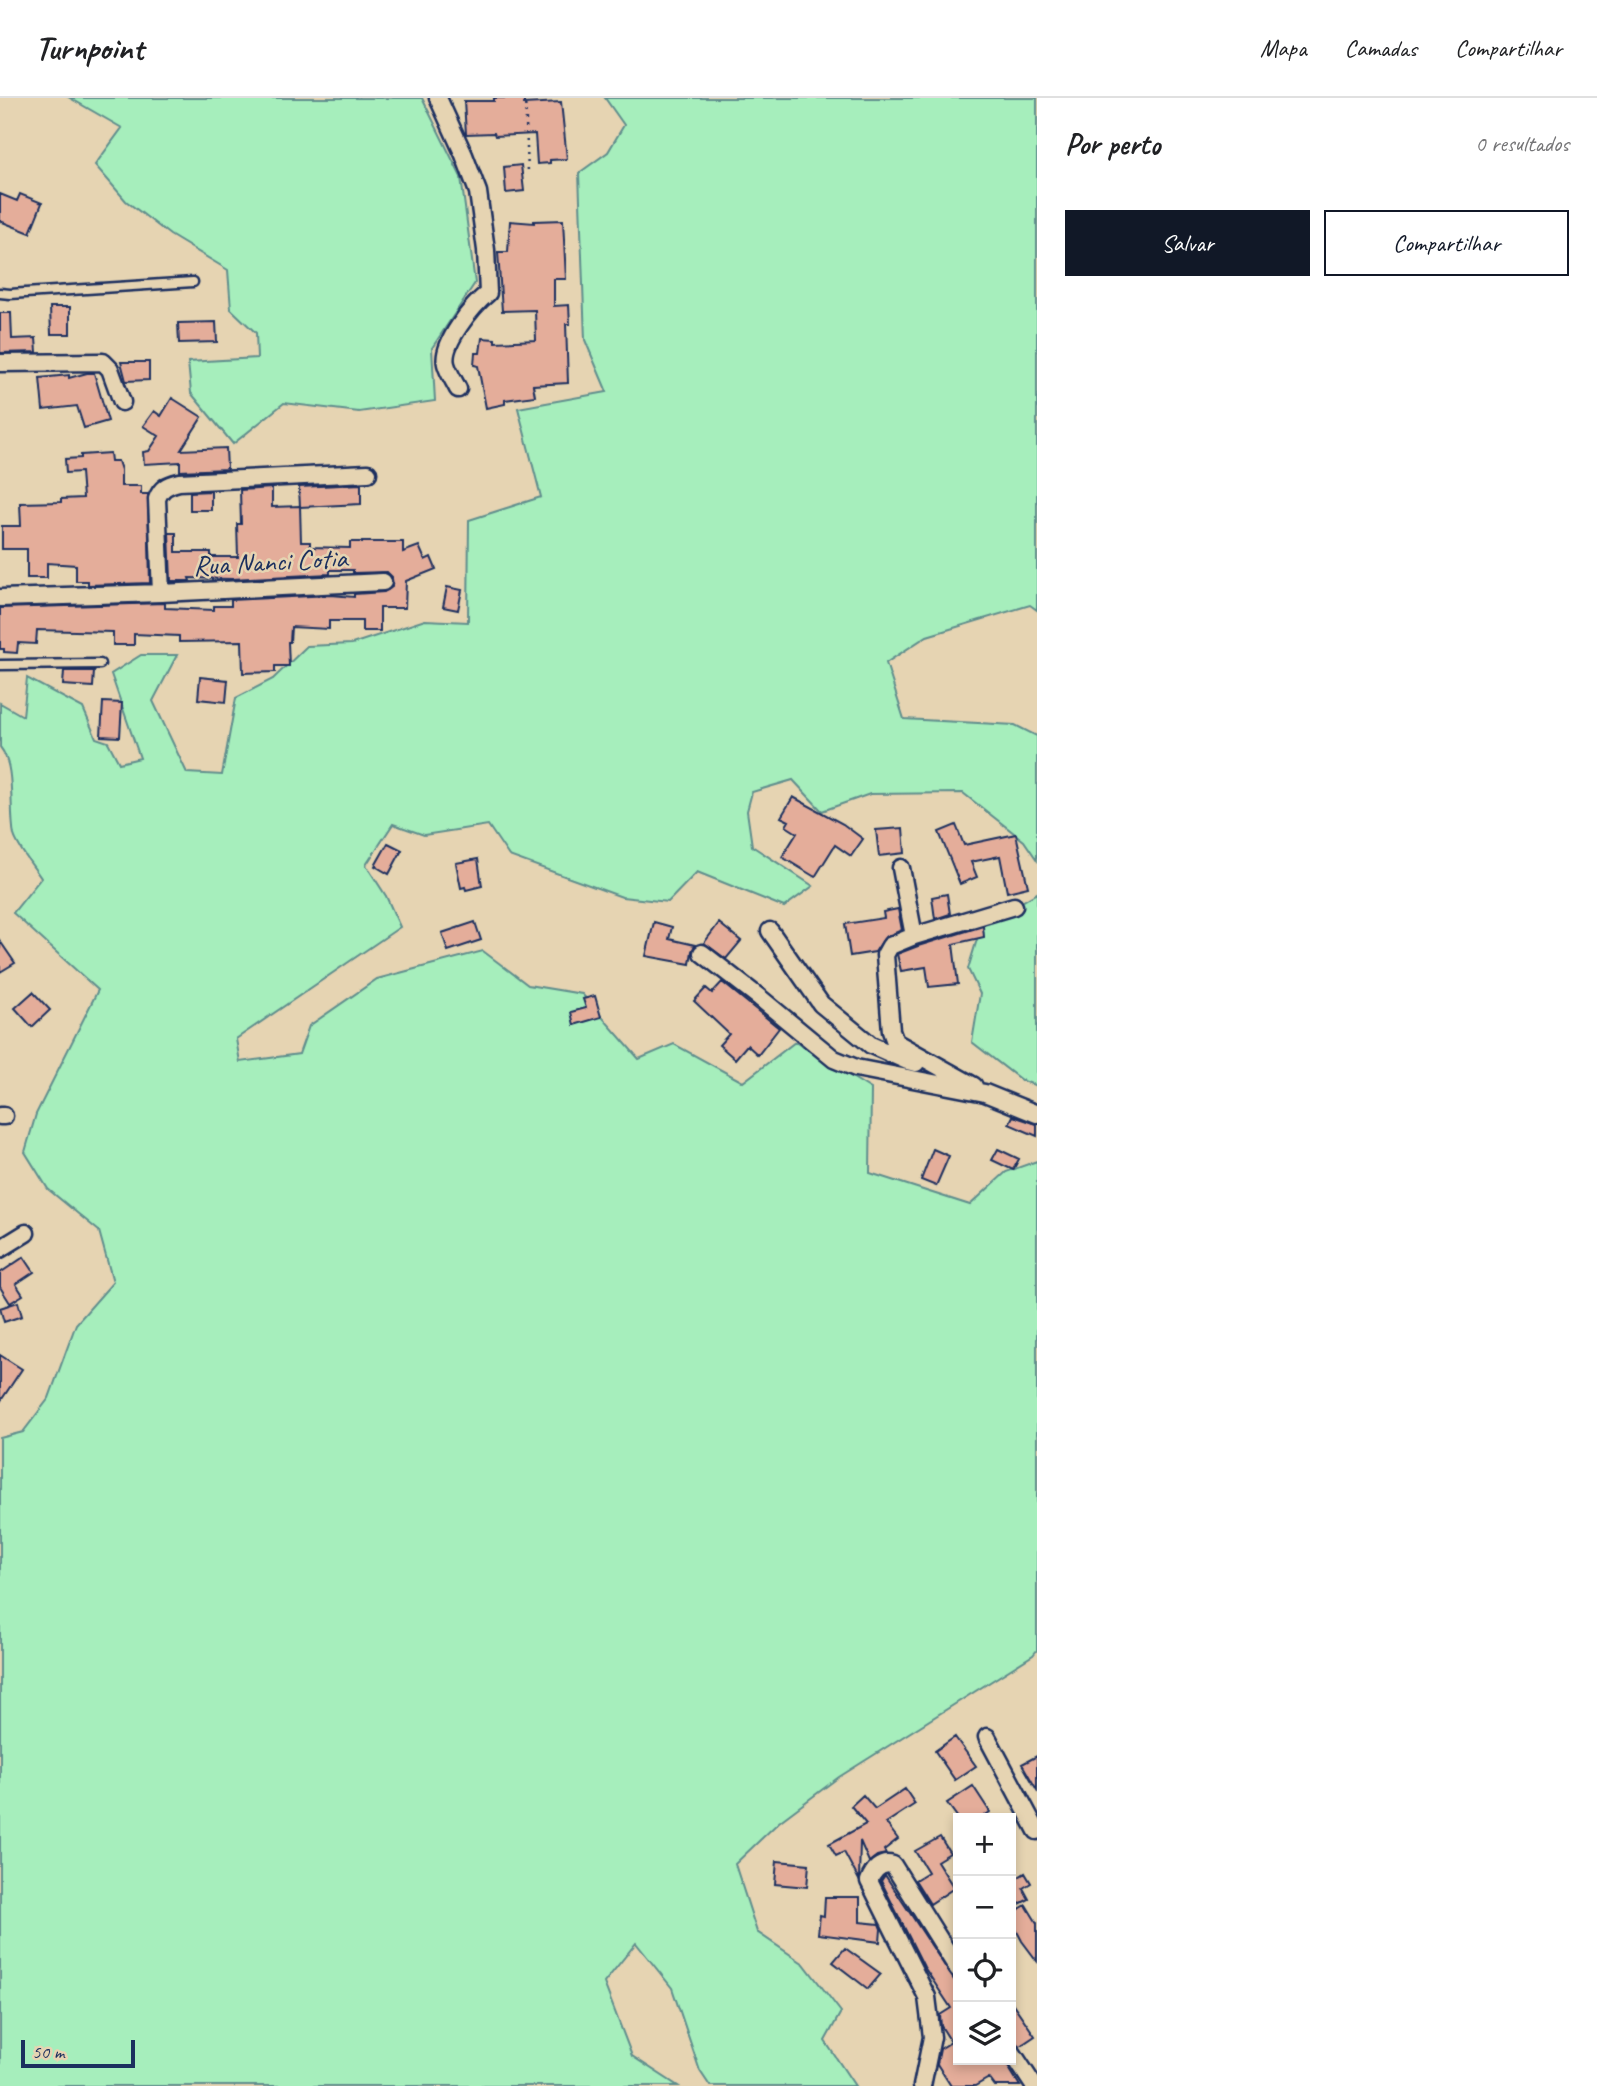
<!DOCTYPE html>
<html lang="pt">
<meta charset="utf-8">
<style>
body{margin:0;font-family:Caveat,sans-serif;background:#f2f2f2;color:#202124}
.controls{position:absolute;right:21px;bottom:21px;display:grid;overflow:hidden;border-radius:0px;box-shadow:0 4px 10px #0003}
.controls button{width:63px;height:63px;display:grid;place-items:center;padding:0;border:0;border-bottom:2px solid #e0e0e0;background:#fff;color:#202124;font:35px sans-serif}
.scale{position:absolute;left:21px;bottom:18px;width:114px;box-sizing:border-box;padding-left:7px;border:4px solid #1b2f5e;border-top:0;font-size:19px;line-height:24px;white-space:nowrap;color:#1b2f5e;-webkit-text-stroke:5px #e6d4b2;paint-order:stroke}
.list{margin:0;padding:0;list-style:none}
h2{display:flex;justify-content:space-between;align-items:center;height:91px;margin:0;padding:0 28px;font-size:30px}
h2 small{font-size:23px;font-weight:400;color:#757577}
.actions{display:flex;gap:14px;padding:21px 28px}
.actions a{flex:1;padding:16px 0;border:2px solid #111827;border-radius:0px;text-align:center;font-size:24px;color:#111827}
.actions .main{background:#111827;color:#fff}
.icon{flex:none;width:38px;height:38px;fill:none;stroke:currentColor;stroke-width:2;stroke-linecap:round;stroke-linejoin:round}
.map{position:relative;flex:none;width:1037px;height:1988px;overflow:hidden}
header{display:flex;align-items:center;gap:42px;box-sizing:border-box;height:98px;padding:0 35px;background:#fff;border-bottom:2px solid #e0e0e0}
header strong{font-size:33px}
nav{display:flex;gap:38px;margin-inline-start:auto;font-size:24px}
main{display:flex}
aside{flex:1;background:#fff}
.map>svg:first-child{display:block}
.green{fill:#a6eebc;stroke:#608e8d;stroke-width:2}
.building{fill:#e4ad9a;stroke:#1b2f5e;stroke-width:2}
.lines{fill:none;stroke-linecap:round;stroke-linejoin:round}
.lane-casing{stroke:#1b2f5e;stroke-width:13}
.street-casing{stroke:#1b2f5e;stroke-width:21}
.path{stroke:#1b2f5e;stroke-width:2.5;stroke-dasharray:2 5;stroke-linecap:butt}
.lane{stroke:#e6d4b2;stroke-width:8}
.street{stroke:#e6d4b2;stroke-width:16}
.labels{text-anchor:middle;stroke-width:5;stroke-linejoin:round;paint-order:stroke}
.street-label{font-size:28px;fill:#1b2f5e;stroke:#e6d4b2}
</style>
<header>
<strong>Turnpoint</strong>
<nav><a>Mapa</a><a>Camadas</a><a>Compartilhar</a></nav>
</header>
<main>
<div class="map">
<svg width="1037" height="1988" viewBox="0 0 1037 1988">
<rect width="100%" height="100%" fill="#e6d4b2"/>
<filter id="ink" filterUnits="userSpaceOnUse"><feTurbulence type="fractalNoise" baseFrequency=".0143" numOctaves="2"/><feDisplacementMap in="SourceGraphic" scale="14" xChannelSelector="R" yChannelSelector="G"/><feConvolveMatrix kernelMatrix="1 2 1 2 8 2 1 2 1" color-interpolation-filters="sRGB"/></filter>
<g filter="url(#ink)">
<path class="green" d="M70,0H422L461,79L475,185L432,250L435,303L359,314L284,305L233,346L191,295L188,264L257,260L256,235L231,211L228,172L170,137L126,103L95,67L122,30Z
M605,0H1037V512L1030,507L927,538L886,565L904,621L1015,627L1037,638V762L1024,743L963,695L870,696L822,713L793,682L752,694L747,713L752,748L813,788L784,809L697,774L668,804L622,799L509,758L488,727L424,737L393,726L366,767L386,798L400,829L236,941L240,964L299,956L309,928L377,881L483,853L528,887L582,896L639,961L674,946L743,984L795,944L871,991L870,1075L970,1107L1006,1074L1037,1063V1552L1033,1557L839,1679L779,1724L735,1766L757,1834L804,1866L841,1914L825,1943L855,1988H710L700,1973L672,1890L636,1845L604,1885L632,1958L678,1988H0V1340L23,1334L49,1300L76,1226L113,1184L99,1133L48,1091L25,1054L36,1016L98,892L13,815L41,780C34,769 17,749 14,737C9,713 16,668 0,649V605L23,618L27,580L83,610L96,640L108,644L119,665L140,660L111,576L141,557H177L153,603L187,675L222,677L236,600L273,581L307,548L352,546L425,522L468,524L469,422L541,399L518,310L607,294L585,242L579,75L608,54L624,27Z
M1037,795V988L1021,982L972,944L980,896L968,871L981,828Z"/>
<path class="building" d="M494,0H524V6L561,4L567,61L550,62V65L537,66L535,36L495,38L494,35L466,36L464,3H494Z
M521,67L524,93L506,95L504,69Z
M0,96L17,103L20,96L42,105L30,135L0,123Z
M563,122L566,181H554V208L569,207L570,226H566L568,285L533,287L535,298L505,302V306L486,310L478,268L474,267L475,255H480L482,240L495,241V244L536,242L535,212L502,213L498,154H508L510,123L534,125V123Z
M50,209H70V236H51Z
M0,215H11L12,241L36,240L37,254L0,255Z
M216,224L217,244L179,245L178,225Z
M121,264H149V282L126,283Z
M87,275H94L108,323L84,330L77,308L43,312L40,280L69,277V280Z
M172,300L202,319L181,352L226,350L227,371L180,373V364L144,366L143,354L149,353L159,338L143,328L154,313L161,318Z
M110,355L111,363H118L121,372V388H141V396H148L150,485L88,487V483H76V467L47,465V480H27V451H2V428H21L20,405L61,404V401L83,400L81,374L66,375L65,361L81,360V357Z
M361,386V406L300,409L299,389Z
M272,390V409L300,408L301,444H310V449L350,450V444H403V454L419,448L425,462L431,459L436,471L406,483L405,510H380V533H362V523H329V531L291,529L290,544H288L289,568H275V574L243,575L242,543L179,544V538L134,536V547H113V534L37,532L36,546L18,545L17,555L4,554V551H0V510L165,505V510L214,512V508H231V502L331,497L354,499V496L384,494L392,489V479L387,474L353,475V472H330V476L232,481L189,480L190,483H171L169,435H176V454H211V459H238L237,426H241L240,392Z
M211,393V412H190V394Z
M447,489L462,492L458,512L443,509Z
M64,573H94L93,589L63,587Z
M200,579L228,582L226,604L198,601Z
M103,604L122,605L120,639L101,638Z
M793,699L843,726L863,741L851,758L835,747L815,779L782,759L797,735L786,728L789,723L781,719Z
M956,727L964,747L1016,736L1028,789L1007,794L1000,758L971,764L977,779L960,786L939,734Z
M903,730L905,755L879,758L876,732Z
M388,745L402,752L389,776L375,768Z
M478,761L482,788L466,792L465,789L461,790L456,765Z
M947,796L950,816L935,821L932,799Z
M898,811L902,832L885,839L875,854L850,858L845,826L884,820L883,814Z
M475,824L481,842L448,853L442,835Z
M654,824L672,829L669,841L695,847L692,853L690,866L646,858Z
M719,825L741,843L726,861L704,845Z
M983,828L984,839L953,846L958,886L929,889L926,869L901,873L897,856L918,848Z
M0,843L15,865L0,874Z
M722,884L779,930L758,957L747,947L735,961L719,947L729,936L694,903L706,890L712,895Z
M33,894L50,912L32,929L15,910Z
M595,898L601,919L574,927L571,914L586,910L583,901Z
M1013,1018L1037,1026V1038L1009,1026Z
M933,1051L949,1058L936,1088L921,1082Z
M998,1051L1019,1061L1013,1072L992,1062Z
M24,1159L34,1174L16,1186L23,1197L10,1205L0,1189V1175Z
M18,1204L22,1218L4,1224L0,1210Z
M0,1257L22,1271L0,1304Z
M955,1639L976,1668L955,1682L935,1653Z
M1037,1658V1692L1022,1666Z
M973,1688L990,1714L981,1720H958L947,1705Z
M905,1691L915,1706L886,1725L898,1741L884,1752L886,1756L877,1758L869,1764L860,1743L859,1782L844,1754L836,1758L829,1746L866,1726L851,1708L863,1697L875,1711Z
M940,1739L950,1755L937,1763L954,1790L930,1806L915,1782L928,1774L915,1753Z
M777,1763L809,1766L807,1789L775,1786Z
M1011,1770L1017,1780L1025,1775L1031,1785L1023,1790L1029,1801L1016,1808L1011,1800Z
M885,1777L958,1888V1962H1004L1020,1988H995L989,1980L975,1988H951L937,1966L940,1951L951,1944L941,1928L940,1917L951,1910L924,1869L881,1783Z
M825,1799H860V1824L879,1826L881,1831L880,1844L818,1836L820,1817L824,1818Z
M1026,1807L1037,1825V1863L1022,1843L1011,1822V1816Z
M845,1850L881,1876L868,1891L833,1864Z
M1011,1903L1035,1938L1020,1948L1011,1942Z"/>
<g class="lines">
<defs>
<path id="lane" d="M0,195L10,196L193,184
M0,567L100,566"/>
<path id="street" d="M438,0L464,57L478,94L486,152L488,195C473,207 441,246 446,266C448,274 454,283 458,291
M0,265L103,264L110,271L122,304
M161,495L157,401C161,390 167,387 179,384L368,375
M0,500L161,495L383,484
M901,770L914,838
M770,833L821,906L871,947L907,963L916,965
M702,855L760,900L834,961L856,970L985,995L1037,1016
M974,988L895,944L891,933L885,857L890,848L914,838L1014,808
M0,1018H4
M0,1151L26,1135
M987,1639L1037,1733
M1011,1953L1034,1988
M922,1988L932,1939L927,1899L869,1783C873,1773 880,1763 893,1767L958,1871"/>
</defs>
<use href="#lane" class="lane-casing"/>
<use href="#street" class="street-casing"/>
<path class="path" d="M525,0L528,74"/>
<use href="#lane" class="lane"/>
<use href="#street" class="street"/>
</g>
</g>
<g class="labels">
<g class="street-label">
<text transform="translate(270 463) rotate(-3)" y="10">Rua Nanci Cotia</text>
</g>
</g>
</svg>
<div class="controls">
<button>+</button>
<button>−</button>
<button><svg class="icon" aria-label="locate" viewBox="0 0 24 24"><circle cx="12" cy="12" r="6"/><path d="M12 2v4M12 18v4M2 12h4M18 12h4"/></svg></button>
<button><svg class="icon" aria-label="layers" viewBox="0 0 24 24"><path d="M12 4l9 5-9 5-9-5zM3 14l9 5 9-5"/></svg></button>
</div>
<div class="scale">50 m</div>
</div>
<aside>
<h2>Por perto<small>0 resultados</small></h2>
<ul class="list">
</ul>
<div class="actions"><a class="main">Salvar</a><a>Compartilhar</a></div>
</aside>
</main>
